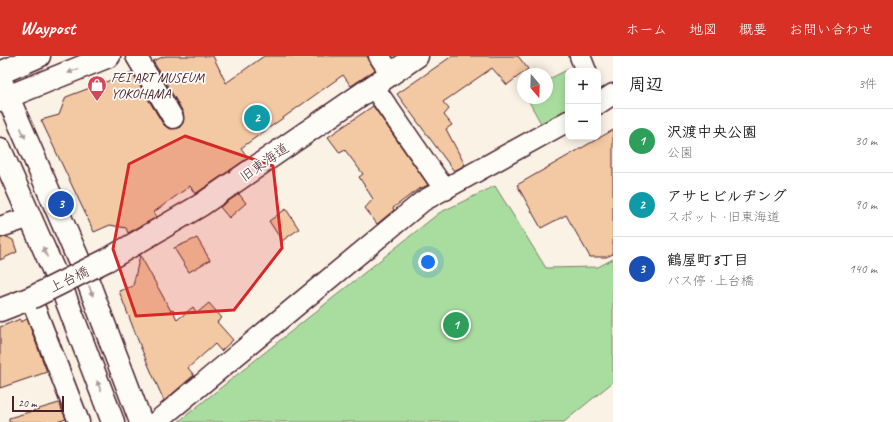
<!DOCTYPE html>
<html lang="ja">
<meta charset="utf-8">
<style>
body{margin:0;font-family:Caveat,"Klee One",sans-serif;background:#f6f6f6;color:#222}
.controls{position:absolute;right:12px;top:12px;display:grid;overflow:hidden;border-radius:8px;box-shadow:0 2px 10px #0003}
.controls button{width:36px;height:36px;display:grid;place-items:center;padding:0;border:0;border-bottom:1px solid #e0e0e0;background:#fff;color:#222;font:20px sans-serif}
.compass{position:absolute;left:517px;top:12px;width:36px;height:36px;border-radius:50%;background:#fff;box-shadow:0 2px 10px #0003;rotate:161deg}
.scale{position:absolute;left:12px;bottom:10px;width:52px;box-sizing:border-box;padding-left:4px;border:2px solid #4a1f2b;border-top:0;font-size:11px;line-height:14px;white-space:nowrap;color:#4a1f2b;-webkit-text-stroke:3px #fdfcf7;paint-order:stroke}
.you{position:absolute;left:428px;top:206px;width:14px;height:14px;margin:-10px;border:3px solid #fff;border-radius:50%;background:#1a73e8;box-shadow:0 0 0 6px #1a73e833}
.badge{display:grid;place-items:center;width:26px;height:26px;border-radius:50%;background:#d93025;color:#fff;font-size:13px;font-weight:700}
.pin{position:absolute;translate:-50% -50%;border:2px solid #fff;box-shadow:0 1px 4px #0006}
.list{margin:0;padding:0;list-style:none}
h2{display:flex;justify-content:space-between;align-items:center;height:52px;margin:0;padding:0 16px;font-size:17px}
h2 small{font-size:13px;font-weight:400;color:#767676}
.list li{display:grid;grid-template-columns:26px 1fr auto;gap:12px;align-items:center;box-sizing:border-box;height:64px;padding:0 16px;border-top:1px solid #e0e0e0}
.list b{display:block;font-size:15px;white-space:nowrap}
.list p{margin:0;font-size:13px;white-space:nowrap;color:#767676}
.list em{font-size:13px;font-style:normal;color:#767676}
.map{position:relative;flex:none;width:613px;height:366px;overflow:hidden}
header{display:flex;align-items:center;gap:24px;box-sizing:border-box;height:56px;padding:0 20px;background:#d93025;color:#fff}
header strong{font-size:19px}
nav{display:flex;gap:22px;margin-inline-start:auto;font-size:14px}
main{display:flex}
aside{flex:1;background:#fff}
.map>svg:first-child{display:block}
.green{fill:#a9dd9f;stroke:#7a7e65}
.building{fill:#f3c9a3;stroke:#4a1f2b}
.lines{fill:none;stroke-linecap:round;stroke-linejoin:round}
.minor-casing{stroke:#4a1f2b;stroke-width:23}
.tertiary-casing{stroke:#4a1f2b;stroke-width:25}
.primary-casing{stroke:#4a1f2b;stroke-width:25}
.minor{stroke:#fdfcf7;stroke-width:20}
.tertiary{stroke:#fdfcf7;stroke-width:22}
.primary{stroke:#fdfcf7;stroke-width:22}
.tertiary-bridge-casing{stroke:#4a1f2b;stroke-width:25;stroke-linecap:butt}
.tertiary-bridge{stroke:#fdfcf7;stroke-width:22}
.oneway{fill:#ac999b}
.marked{fill:#d62828;fill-opacity:0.2;stroke:#d62828;stroke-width:3;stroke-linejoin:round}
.labels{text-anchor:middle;stroke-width:3.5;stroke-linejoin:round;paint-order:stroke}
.poi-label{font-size:14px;fill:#4a1f2b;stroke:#fdfcf7;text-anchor:start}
.street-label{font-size:14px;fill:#4a1f2b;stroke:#fdfcf7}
</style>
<header>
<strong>Waypost</strong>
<nav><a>ホーム</a><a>地図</a><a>概要</a><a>お問い合わせ</a></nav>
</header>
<main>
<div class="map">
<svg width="613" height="366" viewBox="0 0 613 366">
<rect width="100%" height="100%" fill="#fbf2e6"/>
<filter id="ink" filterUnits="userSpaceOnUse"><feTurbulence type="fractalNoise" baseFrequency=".025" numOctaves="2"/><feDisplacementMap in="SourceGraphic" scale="8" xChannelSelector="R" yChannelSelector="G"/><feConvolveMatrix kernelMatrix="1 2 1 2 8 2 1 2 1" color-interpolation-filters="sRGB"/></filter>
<g filter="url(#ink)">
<path class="green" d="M575,10L577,15H568V58L543,71L527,42H547V24Z
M495,130L546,212L598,211L613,203V326L564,366H178L439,157Z"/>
<path class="building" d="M165,0H213L226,27L264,0H367L375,14L351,30L343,19L241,92L248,102L195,138L190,130L154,156L157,161L128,177L126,172L110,169L94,176L41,64L59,59L66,41L132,16L163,68L168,72H179L183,67V56L153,5Z
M452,0H518L528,13L507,29L492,12L443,46L449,53L444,59L452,69L446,73L465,109L454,115L397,38Z
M373,50L428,129L417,134L393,152L394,154L377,168L365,152L373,143L359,121L363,118L345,94L340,97L328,81Z
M613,74V198L606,201H590L566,159L541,172L517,129Z
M239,138L246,147L229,162L220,151Z
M286,153L299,173L282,185L269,165Z
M7,181L13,184L17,196L0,204V182Z
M197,182L210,204L189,216L174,192Z
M140,199L171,255L173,254L177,264L193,251L197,257L209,247L222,262L217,266L233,284L221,295L215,288L188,312L194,319L164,345L141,292L119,235L133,230Z
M20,263L21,266L27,263L47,316L0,332V271Z
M59,347L66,363L57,366H9V362Z"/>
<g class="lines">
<defs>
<path id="minor" d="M136,0L173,62
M379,0L391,18
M580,0L586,15
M373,30L445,134
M598,48L613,38
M0,171L30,161
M31,242L79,366
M156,366L423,145L568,65"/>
<path id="tertiary" d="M0,23L87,223L141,366
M0,93L64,238L113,366
M107,204L201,149L417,0
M0,254L31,242"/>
<path id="primary" d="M0,17L39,0
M0,44L109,0"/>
</defs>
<use href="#minor" class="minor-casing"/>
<use href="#tertiary" class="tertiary-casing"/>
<use href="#primary" class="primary-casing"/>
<use href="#minor" class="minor"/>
<use href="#tertiary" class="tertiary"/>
<use href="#primary" class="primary"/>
<defs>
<path id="tertiary-bridge" d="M31,242L107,204"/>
</defs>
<use href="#tertiary-bridge" class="tertiary-bridge-casing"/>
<use href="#tertiary-bridge" class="tertiary-bridge"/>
</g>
<defs><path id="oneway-solid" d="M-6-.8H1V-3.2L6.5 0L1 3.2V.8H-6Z"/></defs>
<g class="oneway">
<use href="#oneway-solid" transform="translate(73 15) rotate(158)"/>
<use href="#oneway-solid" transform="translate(23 77) rotate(66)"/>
<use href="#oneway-solid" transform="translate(45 196) rotate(-114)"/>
<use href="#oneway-solid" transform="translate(91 235) rotate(69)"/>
<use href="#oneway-solid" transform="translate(99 330) rotate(-111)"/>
</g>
</g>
<path class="marked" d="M185,80L273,110L282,192L234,254L136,260L113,193L129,108Z"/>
<defs>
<symbol id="shop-pin" viewBox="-11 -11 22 30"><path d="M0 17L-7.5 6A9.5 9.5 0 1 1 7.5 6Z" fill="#d1495b" stroke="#fdfcf7"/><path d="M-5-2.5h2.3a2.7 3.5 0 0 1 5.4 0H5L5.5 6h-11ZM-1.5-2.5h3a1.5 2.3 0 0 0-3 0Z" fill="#fff"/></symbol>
</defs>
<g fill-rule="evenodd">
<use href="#shop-pin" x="86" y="18" width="22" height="30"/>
</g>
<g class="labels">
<g class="poi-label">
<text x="111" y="26">FEI ART MUSEUM<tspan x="111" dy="16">YOKOHAMA</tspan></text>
</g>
<g class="street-label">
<text transform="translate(264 106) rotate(-35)" y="5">旧東海道</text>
<text transform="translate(69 223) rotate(-26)" y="5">上台橋</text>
</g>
</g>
</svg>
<div class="controls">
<button>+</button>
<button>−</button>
</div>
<svg class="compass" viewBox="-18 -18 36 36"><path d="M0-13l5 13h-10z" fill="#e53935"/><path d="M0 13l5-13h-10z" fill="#767676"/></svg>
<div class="scale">20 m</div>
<div class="you"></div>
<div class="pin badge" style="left:456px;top:269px;background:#2e9e5b">1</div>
<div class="pin badge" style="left:257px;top:62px;background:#0f9aa8">2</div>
<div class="pin badge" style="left:61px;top:148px;background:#1a4fb4">3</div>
</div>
<aside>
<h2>周辺<small>3件</small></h2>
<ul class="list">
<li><span class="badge" style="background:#2e9e5b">1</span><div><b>沢渡中央公園</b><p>公園</p></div><em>30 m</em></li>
<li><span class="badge" style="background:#0f9aa8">2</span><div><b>アサヒビルヂング</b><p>スポット · 旧東海道</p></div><em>90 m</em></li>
<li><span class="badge" style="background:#1a4fb4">3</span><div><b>鶴屋町3丁目</b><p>バス停 · 上台橋</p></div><em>140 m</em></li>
</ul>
</aside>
</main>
